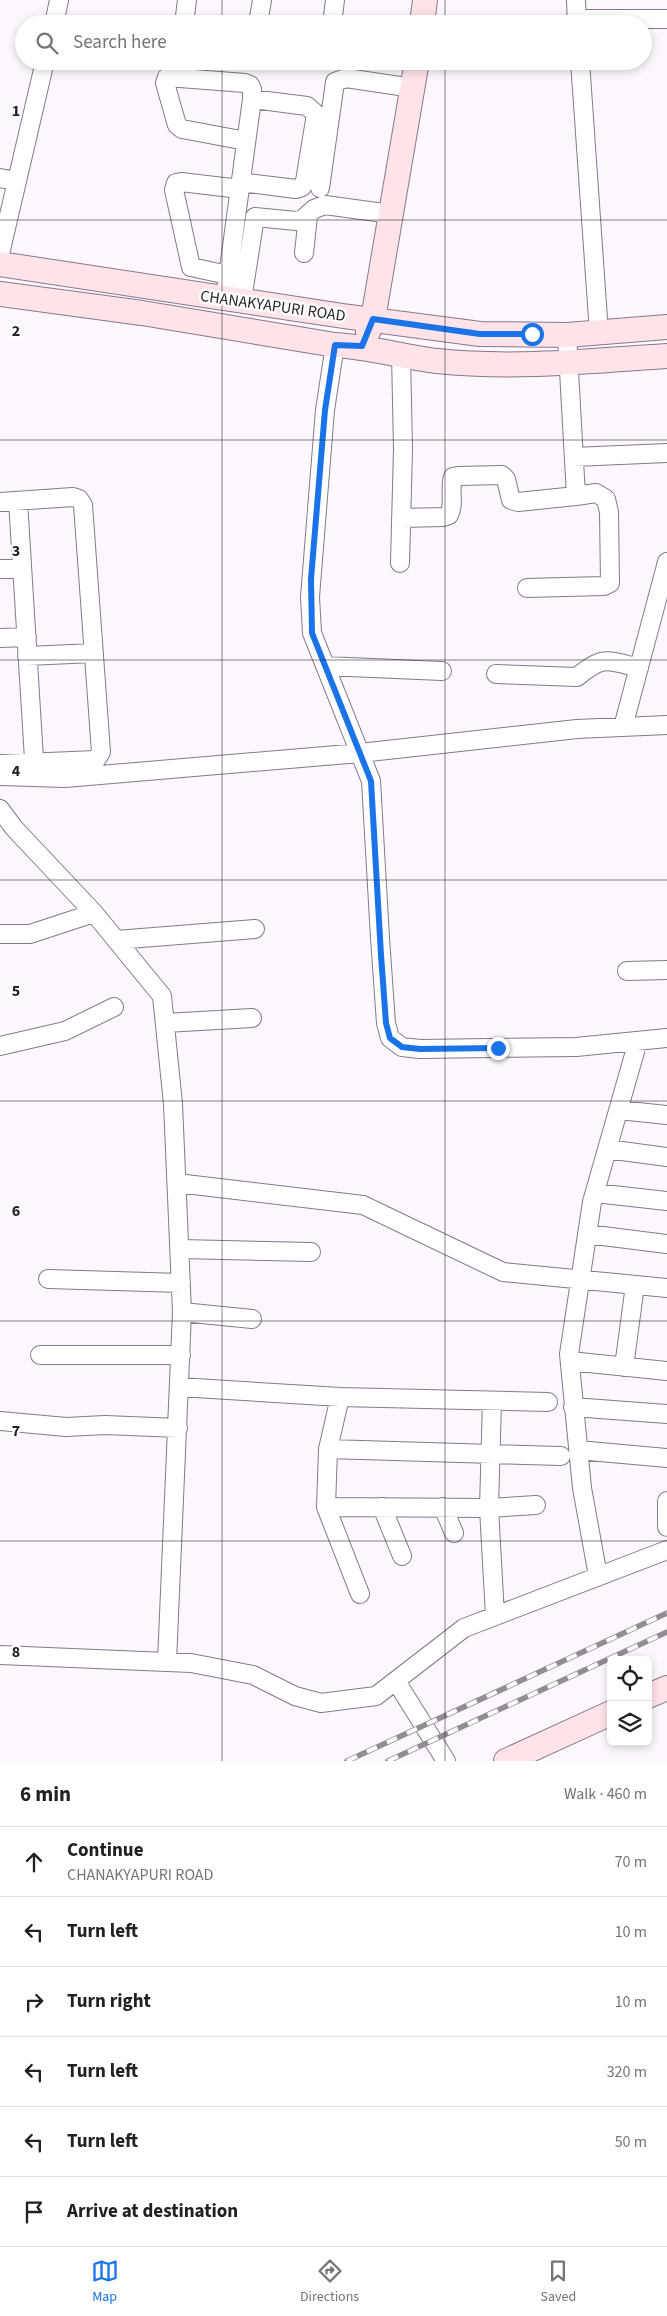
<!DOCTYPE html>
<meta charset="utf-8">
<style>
body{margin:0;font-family:"Source Sans 3",sans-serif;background:#f6f6f6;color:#202124}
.controls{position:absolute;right:15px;bottom:15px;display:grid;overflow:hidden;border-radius:8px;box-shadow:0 2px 8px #0003}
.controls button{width:45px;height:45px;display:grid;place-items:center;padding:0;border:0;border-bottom:1px solid #e0e0e0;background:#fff;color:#202124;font:25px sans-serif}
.stop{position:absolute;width:15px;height:15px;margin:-11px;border:4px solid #1a73e8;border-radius:50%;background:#fff}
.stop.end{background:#1a73e8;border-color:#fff;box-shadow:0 1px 5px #0008}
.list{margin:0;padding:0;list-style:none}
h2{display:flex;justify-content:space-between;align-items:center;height:65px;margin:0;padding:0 20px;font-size:21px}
h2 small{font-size:16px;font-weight:400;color:#757577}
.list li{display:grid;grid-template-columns:32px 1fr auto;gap:15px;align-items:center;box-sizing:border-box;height:70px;padding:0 20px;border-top:1px solid #e0e0e0}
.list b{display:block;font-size:19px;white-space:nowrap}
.list p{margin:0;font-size:16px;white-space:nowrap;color:#757577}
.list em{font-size:16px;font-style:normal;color:#757577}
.icon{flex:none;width:28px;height:28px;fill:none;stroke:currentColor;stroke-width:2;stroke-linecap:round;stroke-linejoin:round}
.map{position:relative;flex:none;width:667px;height:1761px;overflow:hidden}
.search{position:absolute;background:#fff;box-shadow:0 2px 8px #0003;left:15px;right:15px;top:15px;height:55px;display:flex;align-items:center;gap:12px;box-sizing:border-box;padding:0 18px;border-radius:28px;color:#757577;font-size:19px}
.sheet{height:485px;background:#fff}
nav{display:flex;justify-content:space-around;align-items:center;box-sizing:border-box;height:70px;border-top:1px solid #e0e0e0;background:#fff;font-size:14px;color:#757577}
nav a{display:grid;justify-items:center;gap:2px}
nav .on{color:#1a73e8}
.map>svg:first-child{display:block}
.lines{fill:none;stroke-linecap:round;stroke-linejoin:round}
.street-casing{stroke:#88778d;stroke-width:20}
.secondary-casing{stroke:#88778d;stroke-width:26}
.street{stroke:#fff;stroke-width:18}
.secondary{stroke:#fee3e9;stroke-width:24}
.rail-casing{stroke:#928c93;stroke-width:5.5}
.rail{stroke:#fff;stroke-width:4;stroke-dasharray:11;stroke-linecap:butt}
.route{stroke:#1a73e8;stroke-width:6}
.grid{fill:none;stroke:#261f28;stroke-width:1;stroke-opacity:0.55}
.labels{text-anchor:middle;stroke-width:5;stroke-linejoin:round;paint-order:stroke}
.street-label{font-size:16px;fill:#261f28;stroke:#fff}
.grid-label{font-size:16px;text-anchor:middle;font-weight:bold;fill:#261f28;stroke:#fff;stroke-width:5;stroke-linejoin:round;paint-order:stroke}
</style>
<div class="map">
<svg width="667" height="1761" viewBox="0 0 667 1761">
<rect width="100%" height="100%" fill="#fbf7fc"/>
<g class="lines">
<defs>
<path id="street" d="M576,0L577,24
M577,19H667
M54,24L59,0
M184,24L187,0
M258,24L262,0
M332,24L335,0
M580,61L599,333
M0,178L17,181
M240,182L296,189L302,187L305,181L316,114L307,106L252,99
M320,188L335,82L346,78L413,88
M304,253L308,216
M0,254L45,61
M228,275L191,267L174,190L176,183L181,182L240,189
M225,298L252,99V89L250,85L245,83L167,77L165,83L177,125L182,129L246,141
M242,300L255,217L296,221L303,219L314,209L325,205L391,214
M335,345L325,410L310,597L312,633L371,781L380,938L386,1023L390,1038L402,1047L420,1049L576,1047L667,1038
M574,457L667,453
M18,501L35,775
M0,502L73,497L79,499L83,505L101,752L96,760L0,764
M401,518L443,517L449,515C455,503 449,490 453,477L458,476L502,475L506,479L511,500L518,502L576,496L567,335
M400,563L403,449L401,354
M0,569H22
M527,588L604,586L610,583L609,512L606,499L596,493L576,496
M0,638L27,637
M27,656L94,653
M325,666L442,671
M496,674L577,677C603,655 607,660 639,668
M623,727L667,562
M0,776L65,778L360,753L577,729L667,725
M0,809L14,828L94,913L162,996L173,1104L182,1312L167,1662
M0,934H30L94,913
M116,940L255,929
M627,971L667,970
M165,1023L252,1018
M0,1046L65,1031L114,1007
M619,1110L667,1115
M607,1149L667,1157
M177,1183L363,1205L503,1272L667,1288
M595,1193L667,1201
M587,1234L667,1244
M180,1249L311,1252
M48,1279L181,1283
M182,1312L252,1319
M40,1355H181
M570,1361L667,1371
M624,1367L635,1285
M179,1387L340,1397L548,1402
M340,1397L328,1449L326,1507L489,1508L536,1505
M492,1401L489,1508L495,1616
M573,1407L667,1414
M0,1421L66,1427L105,1425L178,1428
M328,1449L561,1456
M578,1450L667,1458
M667,1501V1527
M326,1507L360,1594
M382,1507L402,1556
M443,1507L454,1533
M598,1576L582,1488L569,1354L592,1202L638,1041
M0,1655L191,1663L253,1675L295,1696L321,1703L376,1696L464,1628L667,1550
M396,1681L446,1761"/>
<path id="secondary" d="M422,24L425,0
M0,264L343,316L480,334L567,335L667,327
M0,294L142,313L335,345C370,347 403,357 437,361C513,369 592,361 667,356
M368,332L373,319L417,61
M648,1696L667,1688
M506,1761L611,1713"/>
</defs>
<use href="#street" class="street-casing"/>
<use href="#secondary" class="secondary-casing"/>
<use href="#street" class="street"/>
<use href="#secondary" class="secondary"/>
<defs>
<path id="rail" d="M347,1761L667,1613
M388,1761L667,1632"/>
</defs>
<use href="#rail" class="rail-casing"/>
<use href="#rail" class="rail"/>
</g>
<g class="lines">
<path class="route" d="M498,1048L420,1049L402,1047L390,1038L386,1023L381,955L371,781L312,633L311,579L325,410L335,345L362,346L373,319L480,334H532"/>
</g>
<path class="grid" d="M222,0V24M445,0V24M222,61V1761M445,61V1761M0,220H667M0,440H667M0,660H667M0,880H667M0,1101H667M0,1321H667M0,1541H667"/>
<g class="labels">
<g class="street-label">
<text transform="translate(273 305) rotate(8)" y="6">CHANAKYAPURI ROAD</text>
</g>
</g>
<g class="grid-label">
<text x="16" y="116">1</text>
<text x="16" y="336">2</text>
<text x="16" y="556">3</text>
<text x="16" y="776">4</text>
<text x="16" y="996">5</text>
<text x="16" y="1216">6</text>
<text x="16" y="1436">7</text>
<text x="16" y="1657">8</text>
</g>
</svg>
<div class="controls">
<button><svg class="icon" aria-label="locate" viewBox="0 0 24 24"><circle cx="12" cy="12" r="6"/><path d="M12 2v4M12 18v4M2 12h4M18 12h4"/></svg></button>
<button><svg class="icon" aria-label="layers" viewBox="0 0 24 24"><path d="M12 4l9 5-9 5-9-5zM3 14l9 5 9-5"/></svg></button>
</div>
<div class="stop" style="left:532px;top:334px"></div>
<div class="stop end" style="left:498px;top:1048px"></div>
<div class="search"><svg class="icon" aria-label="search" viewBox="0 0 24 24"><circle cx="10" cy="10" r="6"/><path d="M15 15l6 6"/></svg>Search here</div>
</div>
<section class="sheet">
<h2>6 min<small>Walk · 460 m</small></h2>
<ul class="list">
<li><svg class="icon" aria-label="ahead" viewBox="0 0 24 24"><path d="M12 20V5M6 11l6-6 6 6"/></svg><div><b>Continue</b><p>CHANAKYAPURI ROAD</p></div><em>70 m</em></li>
<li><svg class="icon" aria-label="left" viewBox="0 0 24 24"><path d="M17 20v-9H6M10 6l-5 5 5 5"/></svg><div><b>Turn left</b></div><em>10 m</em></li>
<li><svg class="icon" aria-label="right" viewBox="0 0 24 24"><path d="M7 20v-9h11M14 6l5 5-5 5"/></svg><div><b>Turn right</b></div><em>10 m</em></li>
<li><svg class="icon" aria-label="left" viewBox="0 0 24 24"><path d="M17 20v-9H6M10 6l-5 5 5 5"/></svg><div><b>Turn left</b></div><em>320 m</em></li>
<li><svg class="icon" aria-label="left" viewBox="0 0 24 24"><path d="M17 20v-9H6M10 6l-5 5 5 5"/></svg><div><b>Turn left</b></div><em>50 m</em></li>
<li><svg class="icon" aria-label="arrive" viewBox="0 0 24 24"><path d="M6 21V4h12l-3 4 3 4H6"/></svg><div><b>Arrive at destination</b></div></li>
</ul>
</section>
<nav>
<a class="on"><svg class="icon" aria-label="map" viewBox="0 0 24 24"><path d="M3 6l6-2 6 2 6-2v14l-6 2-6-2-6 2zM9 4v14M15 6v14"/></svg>Map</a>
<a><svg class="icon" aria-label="directions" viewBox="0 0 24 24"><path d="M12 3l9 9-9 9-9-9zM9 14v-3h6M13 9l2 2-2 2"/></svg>Directions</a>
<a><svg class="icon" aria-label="saved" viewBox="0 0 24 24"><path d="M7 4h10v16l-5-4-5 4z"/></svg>Saved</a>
</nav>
